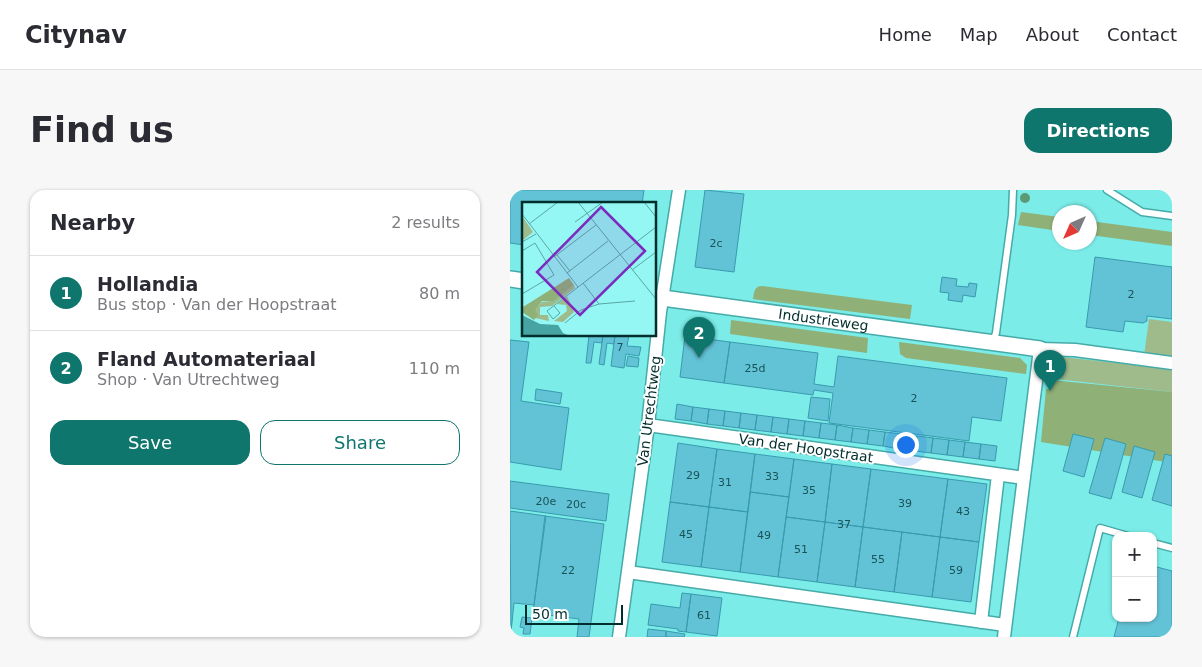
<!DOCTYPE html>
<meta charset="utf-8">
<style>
body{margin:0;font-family:"DejaVu Sans",sans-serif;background:#f7f7f7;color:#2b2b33}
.controls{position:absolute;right:15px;bottom:15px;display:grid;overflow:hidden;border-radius:10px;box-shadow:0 1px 4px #0004}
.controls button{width:45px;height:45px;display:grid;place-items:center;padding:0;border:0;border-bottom:1px solid #e1e1e2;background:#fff;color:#2b2b33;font:25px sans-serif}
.compass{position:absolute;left:542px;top:15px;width:45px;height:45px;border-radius:50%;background:#fff;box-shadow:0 1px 4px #0004;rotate:225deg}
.scale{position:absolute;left:15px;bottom:12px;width:98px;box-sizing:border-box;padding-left:5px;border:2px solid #002e2d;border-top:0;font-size:14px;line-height:18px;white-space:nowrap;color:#002e2d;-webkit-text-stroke:4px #fff;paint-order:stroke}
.you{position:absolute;left:395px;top:254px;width:18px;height:18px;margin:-12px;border:4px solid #fff;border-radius:50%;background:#1a73e8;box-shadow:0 0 0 8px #1a73e833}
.badge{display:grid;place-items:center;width:32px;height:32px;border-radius:50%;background:#0f766e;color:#fff;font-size:16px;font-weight:700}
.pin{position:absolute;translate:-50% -41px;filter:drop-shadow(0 1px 2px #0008)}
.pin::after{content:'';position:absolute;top:26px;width:18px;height:15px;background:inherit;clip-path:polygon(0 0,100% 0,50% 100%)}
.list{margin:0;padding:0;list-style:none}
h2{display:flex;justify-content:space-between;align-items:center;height:65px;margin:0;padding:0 20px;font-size:21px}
h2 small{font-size:16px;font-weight:400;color:#7c7c81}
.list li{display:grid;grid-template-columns:32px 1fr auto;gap:15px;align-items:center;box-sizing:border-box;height:75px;padding:0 20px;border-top:1px solid #e1e1e2}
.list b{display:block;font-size:19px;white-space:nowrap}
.list p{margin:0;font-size:16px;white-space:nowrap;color:#7c7c81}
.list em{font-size:16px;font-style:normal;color:#7c7c81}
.actions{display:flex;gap:10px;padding:15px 20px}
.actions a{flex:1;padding:11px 0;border:1px solid #0f766e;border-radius:15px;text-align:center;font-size:18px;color:#0f766e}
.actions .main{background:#0f766e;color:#fff}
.map{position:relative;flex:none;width:662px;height:447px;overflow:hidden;border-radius:15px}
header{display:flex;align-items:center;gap:30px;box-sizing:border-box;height:70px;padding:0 25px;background:#fff;border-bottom:1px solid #e1e1e2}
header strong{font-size:24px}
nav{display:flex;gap:28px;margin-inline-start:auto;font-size:18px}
.intro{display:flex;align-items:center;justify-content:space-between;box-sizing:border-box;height:120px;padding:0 30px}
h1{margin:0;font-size:35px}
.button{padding:12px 22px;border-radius:15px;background:#0f766e;color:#fff;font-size:18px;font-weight:700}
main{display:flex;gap:30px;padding:0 30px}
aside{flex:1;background:#fff;border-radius:15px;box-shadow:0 1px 4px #0004}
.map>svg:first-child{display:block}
.built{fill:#7bece8;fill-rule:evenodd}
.green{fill:#9fbb8b}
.forest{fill:#8fb076}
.building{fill:#63c3d6;stroke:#389bae}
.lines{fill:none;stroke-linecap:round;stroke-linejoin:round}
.service-casing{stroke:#45aba8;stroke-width:9}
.minor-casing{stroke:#45aba8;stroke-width:15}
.tertiary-casing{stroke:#45aba8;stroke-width:18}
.service{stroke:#fff;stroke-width:6}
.minor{stroke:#fff;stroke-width:12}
.tertiary{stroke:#fff;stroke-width:15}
.tree{fill:#5c9a76}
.labels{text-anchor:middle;stroke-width:4;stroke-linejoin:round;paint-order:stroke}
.number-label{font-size:11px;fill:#195357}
.street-label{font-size:14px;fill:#002e2d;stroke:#fff}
.inset-road{fill:none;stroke:#59a7a4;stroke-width:1}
.view{fill:#7b2cbf;fill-opacity:0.15;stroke:#7b2cbf;stroke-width:2.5}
.inset-edge{fill:none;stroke:#002e2d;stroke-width:2.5}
</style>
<header>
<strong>Citynav</strong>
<nav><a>Home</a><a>Map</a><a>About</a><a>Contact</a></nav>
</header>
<div class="intro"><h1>Find us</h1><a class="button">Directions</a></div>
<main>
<aside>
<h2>Nearby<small>2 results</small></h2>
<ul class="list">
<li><span class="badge">1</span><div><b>Hollandia</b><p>Bus stop · Van der Hoopstraat</p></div><em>80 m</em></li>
<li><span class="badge">2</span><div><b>Fland Automateriaal</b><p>Shop · Van Utrechtweg</p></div><em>110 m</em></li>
</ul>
<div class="actions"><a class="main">Save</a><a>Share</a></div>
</aside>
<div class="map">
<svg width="662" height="447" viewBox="0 0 662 447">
<rect width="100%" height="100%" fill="#94f7f3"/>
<path class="built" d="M0,0H662V447H0ZM14,14H145V145H14ZM550,22H580V52H550ZM606,346H643V428H606Z"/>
<path class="green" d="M639,129L662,132V170L634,166Z
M552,167L662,179V202L537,188L539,179Z"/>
<path class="forest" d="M511,22L549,27V41L508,35Z
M580,31L662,42V56L580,45Z
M252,96L402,115L400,129L243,109C244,103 244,96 252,96Z
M221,130L358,148L357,163L220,144Z
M389,152L510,168L517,175L516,184L396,168L390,164Z
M541,190L662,202V273L531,252L536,199H541Z"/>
<path class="building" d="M0,0H134L132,14H14V55L0,53Z
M195,0L234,4L224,82L185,77Z
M585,67L662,77V129L637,126V131L633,133L615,131L613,142L576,137Z
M432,87L447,89L446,96L458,97L459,93L467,94L465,107L453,105L452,112L438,110L439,103L430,102Z
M79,145H93L92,153L84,152L81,173H76Z
M93,145H105L104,154L97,153L94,175L89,174Z
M105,145H119L117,156L131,157L129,166L116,164L114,178L101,176Z
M175,146L220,152L214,193L170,187Z
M0,150L19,152L11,211L59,218L51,280L0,272Z
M220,152L308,163L304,194L324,197L328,166L497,188L491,231L462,227L459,251L319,233L323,203L304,200L303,205L214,193Z
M118,166L129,168L128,177L116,176Z
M26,199L52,203L50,214L25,210Z
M301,207L320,209L318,231L298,228Z
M167,214L183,217L181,231L165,229Z
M183,217L199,219L197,234L181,231Z
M199,219L215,221L213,236L197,234Z
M215,221L231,223L229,238L213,236Z
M231,223L247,225L245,240L229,238Z
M247,225L263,227L261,242L245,240Z
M263,227L279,229L277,244L261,242Z
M279,229L295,231L293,246L277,244Z
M295,231L311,233L309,248L293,246Z
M311,233L327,235L325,250L309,248Z
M327,235L343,238L341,252L325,250Z
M343,238L359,240L357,254L341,252Z
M359,240L375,242L373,256L357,254Z
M375,242L391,244L389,259L373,256Z
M391,244L407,246L405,261L389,259Z
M563,244L584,249L574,287L553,281Z
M407,246L423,248L421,263L405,261Z
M423,248L439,250L437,265L421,263Z
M595,248L616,254L601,309L579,303Z
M439,250L455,252L453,267L437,265Z
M455,252L471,254L469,269L453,267Z
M168,253L207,259L199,317L160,312Z
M471,254L487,256L485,271L469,269Z
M624,256L645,262L632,308L612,302Z
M207,259L245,264L238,322L199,317Z
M245,264L284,269L279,307L240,302Z
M655,264L662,266V316L642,310Z
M284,269L322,274L315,332L276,327Z
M322,274L361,279L353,337L315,332Z
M361,279L438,289L430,347L353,337Z
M438,289L477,294L469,352L430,347Z
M0,291L99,304L96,331L0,318Z
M240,302L279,307L268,387L230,382Z
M160,312L199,317L191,377L152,372Z
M199,317L238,322L230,382L191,377Z
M0,321L36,326L24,415L4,413L1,442Z
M35,326L94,334L79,447H67L69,429L23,423Z
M276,327L315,332L307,392L268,387Z
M315,332L353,337L345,397L307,392Z
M353,337L392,342L384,402L345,397Z
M392,342L430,347L422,407L384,402Z
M430,347L469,352L461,412L422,407Z
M643,376L662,381V447H604L609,428H643Z
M172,403L181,404L176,442L168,441V439L138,435L141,414L170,418Z
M181,404L212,408L207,446L176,442Z
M12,427L22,428L20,444H13L14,438L10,437Z
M138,439L156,441V447H137Z
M156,441L175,444L174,447H156Z"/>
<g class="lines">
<defs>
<path id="service" d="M597,0L632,22L662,26
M483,151L486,143L502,25L503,0
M643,353L662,358
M563,447L590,338L618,346"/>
<path id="minor" d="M138,235L514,288
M118,382L495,435
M471,432L488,285
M109,447L138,235L150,122L169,0
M494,447L530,159L565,160L662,173"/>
<g id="tertiary">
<path d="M0,89L14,91"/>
<path id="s1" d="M145,107L530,159"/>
</g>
</defs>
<use href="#service" class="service-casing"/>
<use href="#minor" class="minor-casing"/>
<use href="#tertiary" class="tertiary-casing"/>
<use href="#service" class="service"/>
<use href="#minor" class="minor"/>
<use href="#tertiary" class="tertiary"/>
</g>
<circle class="tree" cx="515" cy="8" r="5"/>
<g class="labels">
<g class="number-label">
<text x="206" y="57">2c</text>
<text x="621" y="108">2</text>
<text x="110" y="161">7</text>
<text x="245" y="182">25d</text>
<text x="404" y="212">2</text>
<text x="183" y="289">29</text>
<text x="262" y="290">33</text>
<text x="215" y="296">31</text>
<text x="299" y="304">35</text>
<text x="36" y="315">20e</text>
<text x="395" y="317">39</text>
<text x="66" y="318">20c</text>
<text x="453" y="325">43</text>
<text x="334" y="338">37</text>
<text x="176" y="348">45</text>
<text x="254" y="349">49</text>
<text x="291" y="363">51</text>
<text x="368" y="373">55</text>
<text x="58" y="384">22</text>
<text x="446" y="384">59</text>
<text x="194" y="429">61</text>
</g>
<g class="street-label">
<text dy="5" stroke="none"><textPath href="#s1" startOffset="170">Industrieweg</textPath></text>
<text transform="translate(139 221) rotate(-83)" y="5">Van Utrechtweg</text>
<text transform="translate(296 258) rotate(8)" y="5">Van der Hoopstraat</text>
</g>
</g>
<g transform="translate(12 12)">
<rect width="134" height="134" fill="#94f7f3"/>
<path d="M0,14L11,30L0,39ZM52,83L53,86L30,104L18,105V113H26L27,119L13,116V107L20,100H31ZM45,94L52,110L41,120L32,119L45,109L44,103L35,102Z" fill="#9fbb8b"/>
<path d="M47,76L52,83L31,100L20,99L13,108L16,113L12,118L0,110L1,105Z" fill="#8fb076"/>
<path d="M0,113L18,122L36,123L41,131L48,134H0Z" fill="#46a5a2"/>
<path class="inset-road" d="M56,0L134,97M122,0L134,15M0,12L56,85M53,20L81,0M7,22L36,0M0,40L14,32M0,49L13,41L32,73L0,92M35,53L48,69M32,55L74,23M110,68L134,50M45,71L86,39M61,81L77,102M32,104L38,111L31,117L25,109L134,25M43,121L59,108L77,102L113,99"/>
<path class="view" d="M79,5L123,49L58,113L15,70Z"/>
<rect width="134" height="134" class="inset-edge"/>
</g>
</svg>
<div class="controls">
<button>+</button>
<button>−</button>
</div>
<svg class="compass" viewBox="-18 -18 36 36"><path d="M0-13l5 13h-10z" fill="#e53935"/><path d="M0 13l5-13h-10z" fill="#7c7c81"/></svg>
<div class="scale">50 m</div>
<div class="you"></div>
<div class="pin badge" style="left:540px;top:201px">1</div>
<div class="pin badge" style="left:189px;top:168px">2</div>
</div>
</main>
